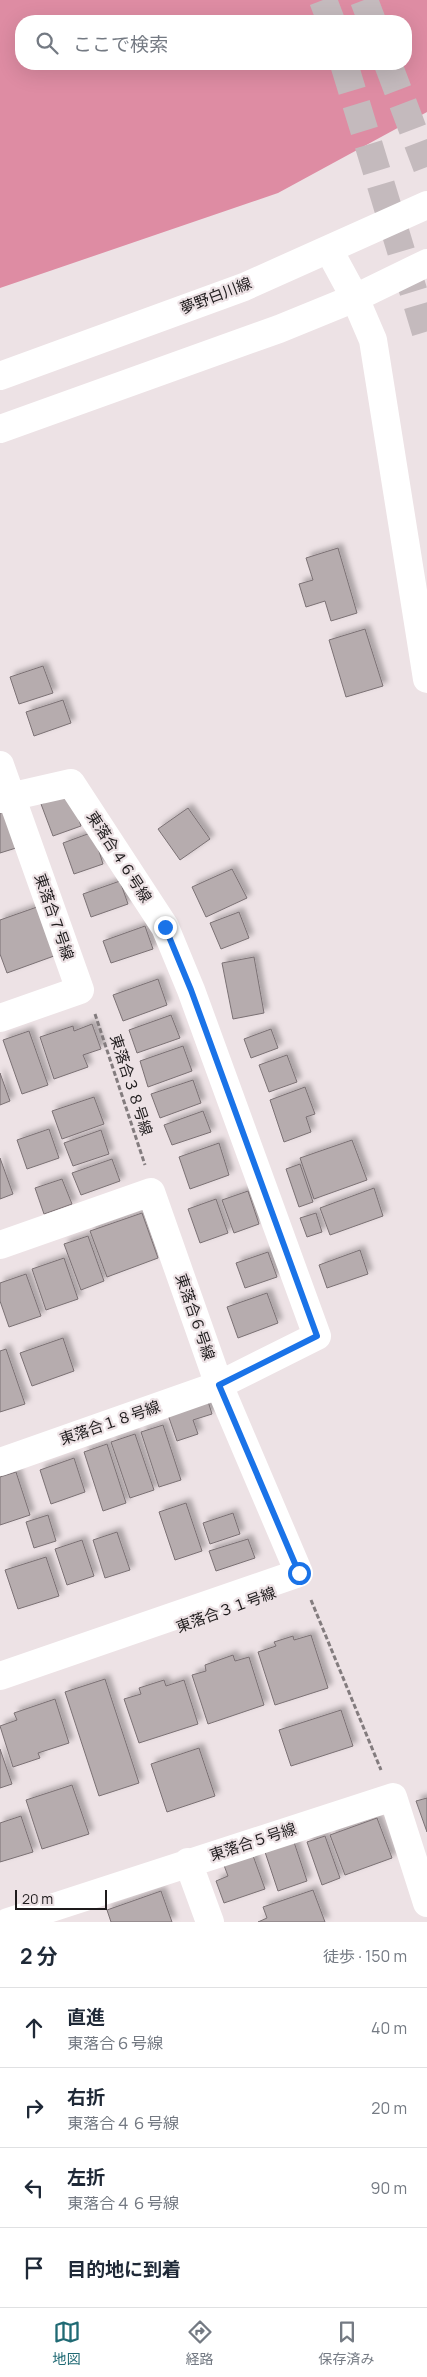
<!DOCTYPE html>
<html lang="ja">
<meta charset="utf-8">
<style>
body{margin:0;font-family:Manrope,"Noto Sans JP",sans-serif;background:#f2f2f3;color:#1f2937}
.scale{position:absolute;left:15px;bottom:12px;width:92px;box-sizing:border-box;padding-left:5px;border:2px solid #1e1b1c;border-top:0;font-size:14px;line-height:18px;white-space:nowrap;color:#1e1b1c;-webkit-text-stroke:4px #ede2e5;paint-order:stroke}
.stop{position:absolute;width:15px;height:15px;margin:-11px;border:4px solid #1a73e8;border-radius:50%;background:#fff}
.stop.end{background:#1a73e8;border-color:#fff;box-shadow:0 1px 5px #0008}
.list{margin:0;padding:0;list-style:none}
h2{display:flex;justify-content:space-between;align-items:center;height:65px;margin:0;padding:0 20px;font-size:21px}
h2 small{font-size:16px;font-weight:400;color:#747a83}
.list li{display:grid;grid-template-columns:32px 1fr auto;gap:15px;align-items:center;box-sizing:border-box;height:80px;padding:0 20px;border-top:1px solid #e0e1e3}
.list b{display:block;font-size:19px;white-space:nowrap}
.list p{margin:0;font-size:16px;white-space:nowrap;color:#747a83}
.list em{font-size:16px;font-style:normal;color:#747a83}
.icon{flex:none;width:28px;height:28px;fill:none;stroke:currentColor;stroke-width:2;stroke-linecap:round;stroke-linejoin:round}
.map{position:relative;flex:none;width:427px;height:1922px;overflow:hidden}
.search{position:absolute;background:#fff;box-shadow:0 5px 20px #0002;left:15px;right:15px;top:15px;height:55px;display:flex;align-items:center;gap:12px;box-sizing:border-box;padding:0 18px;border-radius:20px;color:#747a83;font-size:19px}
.sheet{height:385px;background:#fff}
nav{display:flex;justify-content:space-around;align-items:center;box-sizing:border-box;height:70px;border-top:1px solid #e0e1e3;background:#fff;font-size:14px;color:#747a83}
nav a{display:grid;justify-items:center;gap:2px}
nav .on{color:#206a74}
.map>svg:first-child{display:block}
.forest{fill:#de8ca3;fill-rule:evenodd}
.building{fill:#b6acae;stroke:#7b7174;filter:url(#shadow)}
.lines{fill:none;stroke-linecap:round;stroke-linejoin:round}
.motorway-tunnel{stroke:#c4babd;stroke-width:28;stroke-dasharray:28 14;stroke-linecap:butt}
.path{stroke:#837c7e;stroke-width:3;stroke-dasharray:5 2.5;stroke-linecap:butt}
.minor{stroke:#fff;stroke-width:28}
.tertiary{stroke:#fff;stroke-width:28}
.motorway{stroke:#fff;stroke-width:28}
.route{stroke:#1a73e8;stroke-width:6}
.labels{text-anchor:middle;stroke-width:4.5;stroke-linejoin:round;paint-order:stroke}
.street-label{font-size:15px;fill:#1e1b1c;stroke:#ede2e5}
</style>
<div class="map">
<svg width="427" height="1922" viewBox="0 0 427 1922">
<defs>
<filter id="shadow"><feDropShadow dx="4.5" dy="-4.5" stdDeviation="2.5" flood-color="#0004"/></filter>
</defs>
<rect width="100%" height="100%" fill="#ede2e5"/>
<path class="forest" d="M0,0H427V112L278,193L0,288ZM21,21H406V64H21Z"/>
<path class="building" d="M338,548L357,613L331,621L325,601L306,607L299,584L313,580L306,558Z
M365,629L383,686L346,697L329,640Z
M43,666L53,693L19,704L10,677Z
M63,700L71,723L34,736L26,712Z
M70,793L81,826L53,836L41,804Z
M188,808L210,839L180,860L158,829Z
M4,812L16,848L0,853V813Z
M93,832L103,864L74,874L63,843Z
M232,869L247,898L206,917L192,887Z
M120,881L128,904L91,917L83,894Z
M37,907L54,956L7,973L0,954V920Z
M239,912L249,938L221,949L210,923Z
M145,926L153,949L111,963L103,941Z
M254,957L264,1013L233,1019L222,963Z
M158,979L167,1005L123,1021L113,995Z
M171,1015L180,1038L137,1053L129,1030Z
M92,1024L101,1049L83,1055L88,1067L54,1079L40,1037L73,1026L74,1031Z
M271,1029L278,1048L251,1058L244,1039Z
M29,1031L48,1085L22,1094L3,1040Z
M183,1046L192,1071L148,1087L140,1061Z
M287,1055L297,1082L269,1092L259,1065Z
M0,1073L10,1101L0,1105Z
M193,1080L201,1103L160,1118L151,1094Z
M305,1087L315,1114L306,1117L311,1132L284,1142L270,1100Z
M94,1097L104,1124L62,1139L52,1111Z
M203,1111L211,1132L172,1145L164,1125Z
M49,1129L59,1158L27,1169L17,1140Z
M101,1130L109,1154L73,1166L64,1143Z
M352,1140L367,1180L314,1199L300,1158Z
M219,1143L229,1175L190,1189L179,1157Z
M0,1158L13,1194L0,1199Z
M112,1159L120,1181L81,1195L72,1173Z
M300,1164L313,1202L299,1207L286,1169Z
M62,1179L72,1204L44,1214L35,1188Z
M374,1188L383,1216L330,1235L320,1208Z
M248,1191L259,1224L234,1233L222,1200Z
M216,1199L228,1233L200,1243L188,1209Z
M142,1213L158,1258L107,1277L90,1231Z
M316,1213L322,1232L307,1237L300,1218Z
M88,1236L104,1281L81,1290L64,1244Z
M360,1250L368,1274L327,1288L319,1265Z
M268,1252L277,1277L245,1288L236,1263Z
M64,1258L78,1299L46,1310L32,1269Z
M26,1274L41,1316L9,1327L0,1301V1283Z
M267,1293L278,1323L238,1338L227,1307Z
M63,1338L74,1371L32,1386L20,1353Z
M6,1349L25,1404L0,1412V1351Z
M207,1398L212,1414L193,1420L198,1434L177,1441L167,1412Z
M163,1425L181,1480L159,1487L141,1432Z
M135,1434L154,1490L130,1498L111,1442Z
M107,1444L126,1503L103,1511L84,1452Z
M74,1458L85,1492L51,1504L40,1470Z
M16,1472L30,1515L0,1525V1477Z
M186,1503L202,1551L175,1560L159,1512Z
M233,1513L240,1534L210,1544L203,1523Z
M48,1515L56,1541L34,1548L26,1522Z
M117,1532L130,1570L105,1578L93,1540Z
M248,1539L255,1558L216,1571L209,1551Z
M82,1540L94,1576L67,1585L55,1549Z
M46,1557L59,1596L18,1609L5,1570Z
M311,1635L328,1688L275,1705L258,1652L276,1646L274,1642L293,1636L294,1640Z
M233,1655L235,1661L249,1657L264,1705L208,1724L192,1675L206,1671L205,1665Z
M105,1679L139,1783L99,1796L65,1692Z
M164,1680L166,1686L184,1680L198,1724L139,1743L124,1699L141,1694L139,1688Z
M55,1699L69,1743L38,1753L40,1758L13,1767L0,1726L17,1720L14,1713Z
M341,1710L353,1746L291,1766L279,1730Z
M199,1748L215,1796L167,1812L151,1764Z
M0,1749L12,1784L0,1788Z
M72,1785L89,1834L42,1849L26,1800Z
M427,1798V1832L416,1801Z
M21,1816L33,1852L0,1862V1823Z
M377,1818L392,1858L345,1875L330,1835Z
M325,1836L340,1878L322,1885L307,1842Z
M294,1842L307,1881L278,1891L265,1852Z
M251,1850L265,1889L224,1903L216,1881L228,1876L222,1860Z
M313,1890L325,1922H258L267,1918L263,1907Z
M161,1891L172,1922H111L107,1910Z"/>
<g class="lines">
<path class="motorway-tunnel" d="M323,0L331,21
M364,0L372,21
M344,64L427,336
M388,64L427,167"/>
<path class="path" d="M95,1014L145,1165
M311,1600L381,1770"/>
<path class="minor" d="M0,765L80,990L0,1018
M0,799L71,783L165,927L191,990L317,1336L219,1385L0,1462
M0,1245L151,1192L219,1385L299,1573L0,1676
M188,1862L210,1922
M8,1922L393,1797L427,1903"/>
<path class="tertiary" d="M0,376L244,287L427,205
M0,429L279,329L355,298L427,263"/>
<path class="motorway" d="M329,250L355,298L373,340L427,679"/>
</g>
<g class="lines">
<path class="route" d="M165,927L191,990L317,1336L219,1385L299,1573"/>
</g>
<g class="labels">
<g class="street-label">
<text transform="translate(216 296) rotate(-21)" y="5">夢野白川線</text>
<text transform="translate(119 857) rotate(57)" y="5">東落合４６号線</text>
<text transform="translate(54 917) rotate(71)" y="5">東落合７号線</text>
<text transform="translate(131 1085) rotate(72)" y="5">東落合３８号線</text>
<text transform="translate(195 1317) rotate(71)" y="5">東落合６号線</text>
<text transform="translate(110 1423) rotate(-19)" y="5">東落合１８号線</text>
<text transform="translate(226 1610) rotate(-20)" y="5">東落合３１号線</text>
<text transform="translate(253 1842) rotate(-18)" y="5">東落合５号線</text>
</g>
</g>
</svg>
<div class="scale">20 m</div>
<div class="stop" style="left:299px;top:1573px"></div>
<div class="stop end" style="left:165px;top:927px"></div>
<div class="search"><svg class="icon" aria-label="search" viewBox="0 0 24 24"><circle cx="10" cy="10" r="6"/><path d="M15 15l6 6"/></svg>ここで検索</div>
</div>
<section class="sheet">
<h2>2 分<small>徒歩 · 150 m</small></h2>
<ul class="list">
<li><svg class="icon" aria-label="ahead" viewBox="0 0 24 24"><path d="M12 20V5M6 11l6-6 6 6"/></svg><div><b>直進</b><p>東落合６号線</p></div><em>40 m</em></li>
<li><svg class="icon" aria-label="right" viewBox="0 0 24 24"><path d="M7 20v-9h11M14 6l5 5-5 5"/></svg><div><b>右折</b><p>東落合４６号線</p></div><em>20 m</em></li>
<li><svg class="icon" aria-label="left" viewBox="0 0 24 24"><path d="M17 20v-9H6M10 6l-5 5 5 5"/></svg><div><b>左折</b><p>東落合４６号線</p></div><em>90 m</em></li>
<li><svg class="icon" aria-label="arrive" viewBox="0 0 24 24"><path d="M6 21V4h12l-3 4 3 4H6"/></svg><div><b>目的地に到着</b></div></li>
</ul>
</section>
<nav>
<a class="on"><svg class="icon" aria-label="map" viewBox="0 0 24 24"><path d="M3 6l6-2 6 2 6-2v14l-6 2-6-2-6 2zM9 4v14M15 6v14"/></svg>地図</a>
<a><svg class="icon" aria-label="directions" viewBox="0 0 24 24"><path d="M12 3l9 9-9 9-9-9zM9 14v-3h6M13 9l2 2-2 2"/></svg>経路</a>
<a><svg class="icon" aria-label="saved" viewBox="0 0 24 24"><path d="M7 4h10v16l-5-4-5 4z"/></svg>保存済み</a>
</nav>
